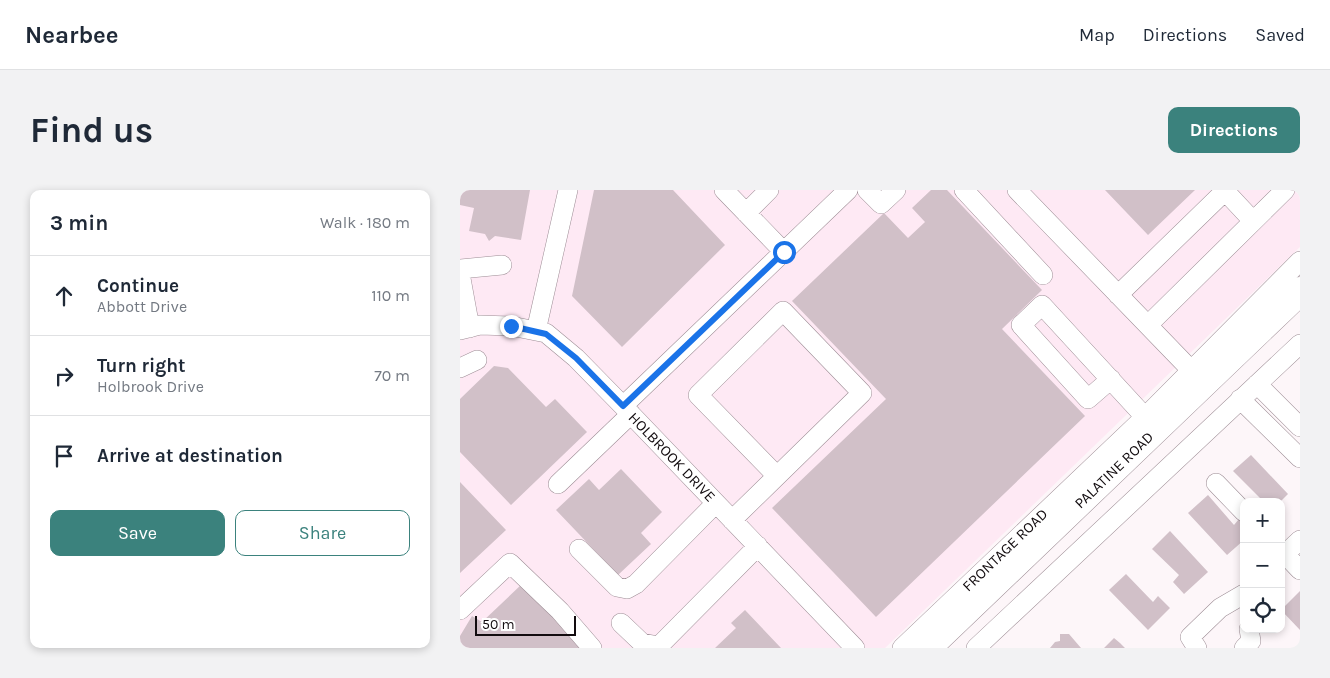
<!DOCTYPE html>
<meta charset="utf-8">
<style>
body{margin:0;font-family:Karla,sans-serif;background:#f2f2f3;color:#1f2937}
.controls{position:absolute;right:15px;bottom:15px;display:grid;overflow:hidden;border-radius:10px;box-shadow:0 2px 8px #0003}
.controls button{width:45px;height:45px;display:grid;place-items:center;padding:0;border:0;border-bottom:1px solid #e0e1e3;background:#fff;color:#1f2937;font:25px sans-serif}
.scale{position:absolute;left:15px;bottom:12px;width:101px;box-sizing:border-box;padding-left:5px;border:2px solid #120c0f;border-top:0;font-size:14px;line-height:18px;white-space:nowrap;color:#120c0f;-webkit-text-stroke:4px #fff;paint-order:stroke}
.stop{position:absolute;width:15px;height:15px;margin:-11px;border:4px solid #1a73e8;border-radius:50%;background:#fff}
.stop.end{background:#1a73e8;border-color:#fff;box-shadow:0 1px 5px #0008}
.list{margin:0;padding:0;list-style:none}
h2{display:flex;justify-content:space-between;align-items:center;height:65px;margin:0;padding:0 20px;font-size:21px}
h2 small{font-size:16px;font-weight:400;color:#747a83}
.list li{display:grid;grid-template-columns:32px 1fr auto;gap:15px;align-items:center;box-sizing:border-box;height:80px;padding:0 20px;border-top:1px solid #e0e1e3}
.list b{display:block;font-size:19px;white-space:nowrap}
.list p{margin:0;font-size:16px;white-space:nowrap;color:#747a83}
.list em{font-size:16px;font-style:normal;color:#747a83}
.actions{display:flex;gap:10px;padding:15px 20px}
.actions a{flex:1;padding:11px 0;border:1px solid #3b827d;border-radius:10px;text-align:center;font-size:18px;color:#3b827d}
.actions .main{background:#3b827d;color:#fff}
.icon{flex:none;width:28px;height:28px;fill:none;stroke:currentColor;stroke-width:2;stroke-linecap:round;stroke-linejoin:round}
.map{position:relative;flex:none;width:840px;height:458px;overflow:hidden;border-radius:10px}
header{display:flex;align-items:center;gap:30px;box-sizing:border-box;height:70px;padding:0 25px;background:#fff;border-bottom:1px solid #e0e1e3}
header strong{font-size:24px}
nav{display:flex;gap:28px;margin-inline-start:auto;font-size:18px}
.intro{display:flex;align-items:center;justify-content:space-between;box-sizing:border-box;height:120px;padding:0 30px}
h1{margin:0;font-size:35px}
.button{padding:12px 22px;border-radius:10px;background:#3b827d;color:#fff;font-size:18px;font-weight:700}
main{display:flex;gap:30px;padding:0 30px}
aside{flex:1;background:#fff;border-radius:10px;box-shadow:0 2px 8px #0003}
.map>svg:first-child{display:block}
.built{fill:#fee9f4}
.building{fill:#d1c0c8}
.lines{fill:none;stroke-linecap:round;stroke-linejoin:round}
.minor-casing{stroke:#9d8d95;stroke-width:20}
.highway-casing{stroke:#9d8d95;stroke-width:29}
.minor{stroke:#fff;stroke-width:19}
.highway{stroke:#fff;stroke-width:28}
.route{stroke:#1a73e8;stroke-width:6}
.labels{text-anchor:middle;stroke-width:4;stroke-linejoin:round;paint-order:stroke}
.street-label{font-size:15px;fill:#120c0f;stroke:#fff}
</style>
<header>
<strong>Nearbee</strong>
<nav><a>Map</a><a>Directions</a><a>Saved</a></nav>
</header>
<div class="intro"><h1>Find us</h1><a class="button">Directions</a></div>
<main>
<aside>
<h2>3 min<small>Walk · 180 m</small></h2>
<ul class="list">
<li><svg class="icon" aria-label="ahead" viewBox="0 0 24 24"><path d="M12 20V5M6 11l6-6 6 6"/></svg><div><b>Continue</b><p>Abbott Drive</p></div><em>110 m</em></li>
<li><svg class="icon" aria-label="right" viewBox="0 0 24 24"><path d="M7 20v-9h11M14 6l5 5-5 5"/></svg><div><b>Turn right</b><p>Holbrook Drive</p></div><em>70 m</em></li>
<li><svg class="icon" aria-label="arrive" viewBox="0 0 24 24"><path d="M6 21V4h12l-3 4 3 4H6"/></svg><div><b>Arrive at destination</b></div></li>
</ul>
<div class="actions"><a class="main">Save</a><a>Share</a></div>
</aside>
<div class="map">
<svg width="840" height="458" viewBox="0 0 840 458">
<rect width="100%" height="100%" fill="#fdf6f9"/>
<path class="built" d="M0,0H840V57L425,458H0Z"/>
<path class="building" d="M0,0H70L61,50L35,46L29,51L25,44L9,41L14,18L0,15Z
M134,0H213L265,55L162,157L112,106Z
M471,0H487L582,100L542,139L625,226L416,427L312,318L426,209L332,111L424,23L448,48L465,32L452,18Z
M645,0H735L688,45Z
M34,176L48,178L86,217L95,209L127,242L51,315L0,262V209Z
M791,265L828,304L820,312H797L800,308L773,281Z
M161,279L202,322L181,343L191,354L158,385L96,320L129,289L139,300Z
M0,292L46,340L0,383Z
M748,305L774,335L779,329L784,335V350L767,365L728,323Z
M710,341L748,382L724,404L713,392L719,385L692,359Z
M666,384L693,412L698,406L710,418L688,440L649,400Z
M62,394L123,458H0V446L12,426L22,432Z
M840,401V440L821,420Z
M285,420L321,458H255L276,438L271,433Z
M600,444H609L621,458H590L595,452L600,451Z
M654,448L660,453L665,458H644Z"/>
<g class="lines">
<defs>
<path id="minor" d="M264,0L324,62
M407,0L421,14L436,0
M504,0L583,85
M557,0L731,180
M286,23L309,0
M0,79L42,75
M0,83L10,138
M658,105L765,1L793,31
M688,135L825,0
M0,140L20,135L51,136L86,143L116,168L163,216L395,458
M76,141L108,0
M0,178L17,170
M651,189L628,209L561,135L582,115L685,227
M797,194L840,237
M780,209L840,268
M163,216L388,0
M756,293L784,322
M98,294L171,224
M272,330L402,203L323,121L238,205L317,286
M119,359L157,397L167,399L176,394L256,313
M821,360L840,380
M821,368L840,350
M0,420L50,373L100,421L132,458
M161,433L182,453L199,456
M200,458L199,456L298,356
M442,458L685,227L840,71
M516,458L840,154
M737,458L730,447L760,418L784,404
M784,458L791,451L789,439"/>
<path id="highway" d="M467,458L840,101"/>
</defs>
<use href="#minor" class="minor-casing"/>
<use href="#highway" class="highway-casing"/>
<use href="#minor" class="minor"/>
<use href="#highway" class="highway"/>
</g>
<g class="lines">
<path class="route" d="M51,136L86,144L116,168L163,216L324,62"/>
</g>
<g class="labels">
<g class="street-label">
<text transform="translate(212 267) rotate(46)" y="5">HOLBROOK DRIVE</text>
<text transform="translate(654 280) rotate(-44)" y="5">PALATINE ROAD</text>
<text transform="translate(545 360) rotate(-44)" y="5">FRONTAGE ROAD</text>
</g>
</g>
</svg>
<div class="controls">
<button>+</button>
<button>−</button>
<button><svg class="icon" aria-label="locate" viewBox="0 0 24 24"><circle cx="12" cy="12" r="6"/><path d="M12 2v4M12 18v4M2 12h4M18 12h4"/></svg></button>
</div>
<div class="scale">50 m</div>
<div class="stop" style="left:324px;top:62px"></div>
<div class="stop end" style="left:51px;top:136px"></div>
</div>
</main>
